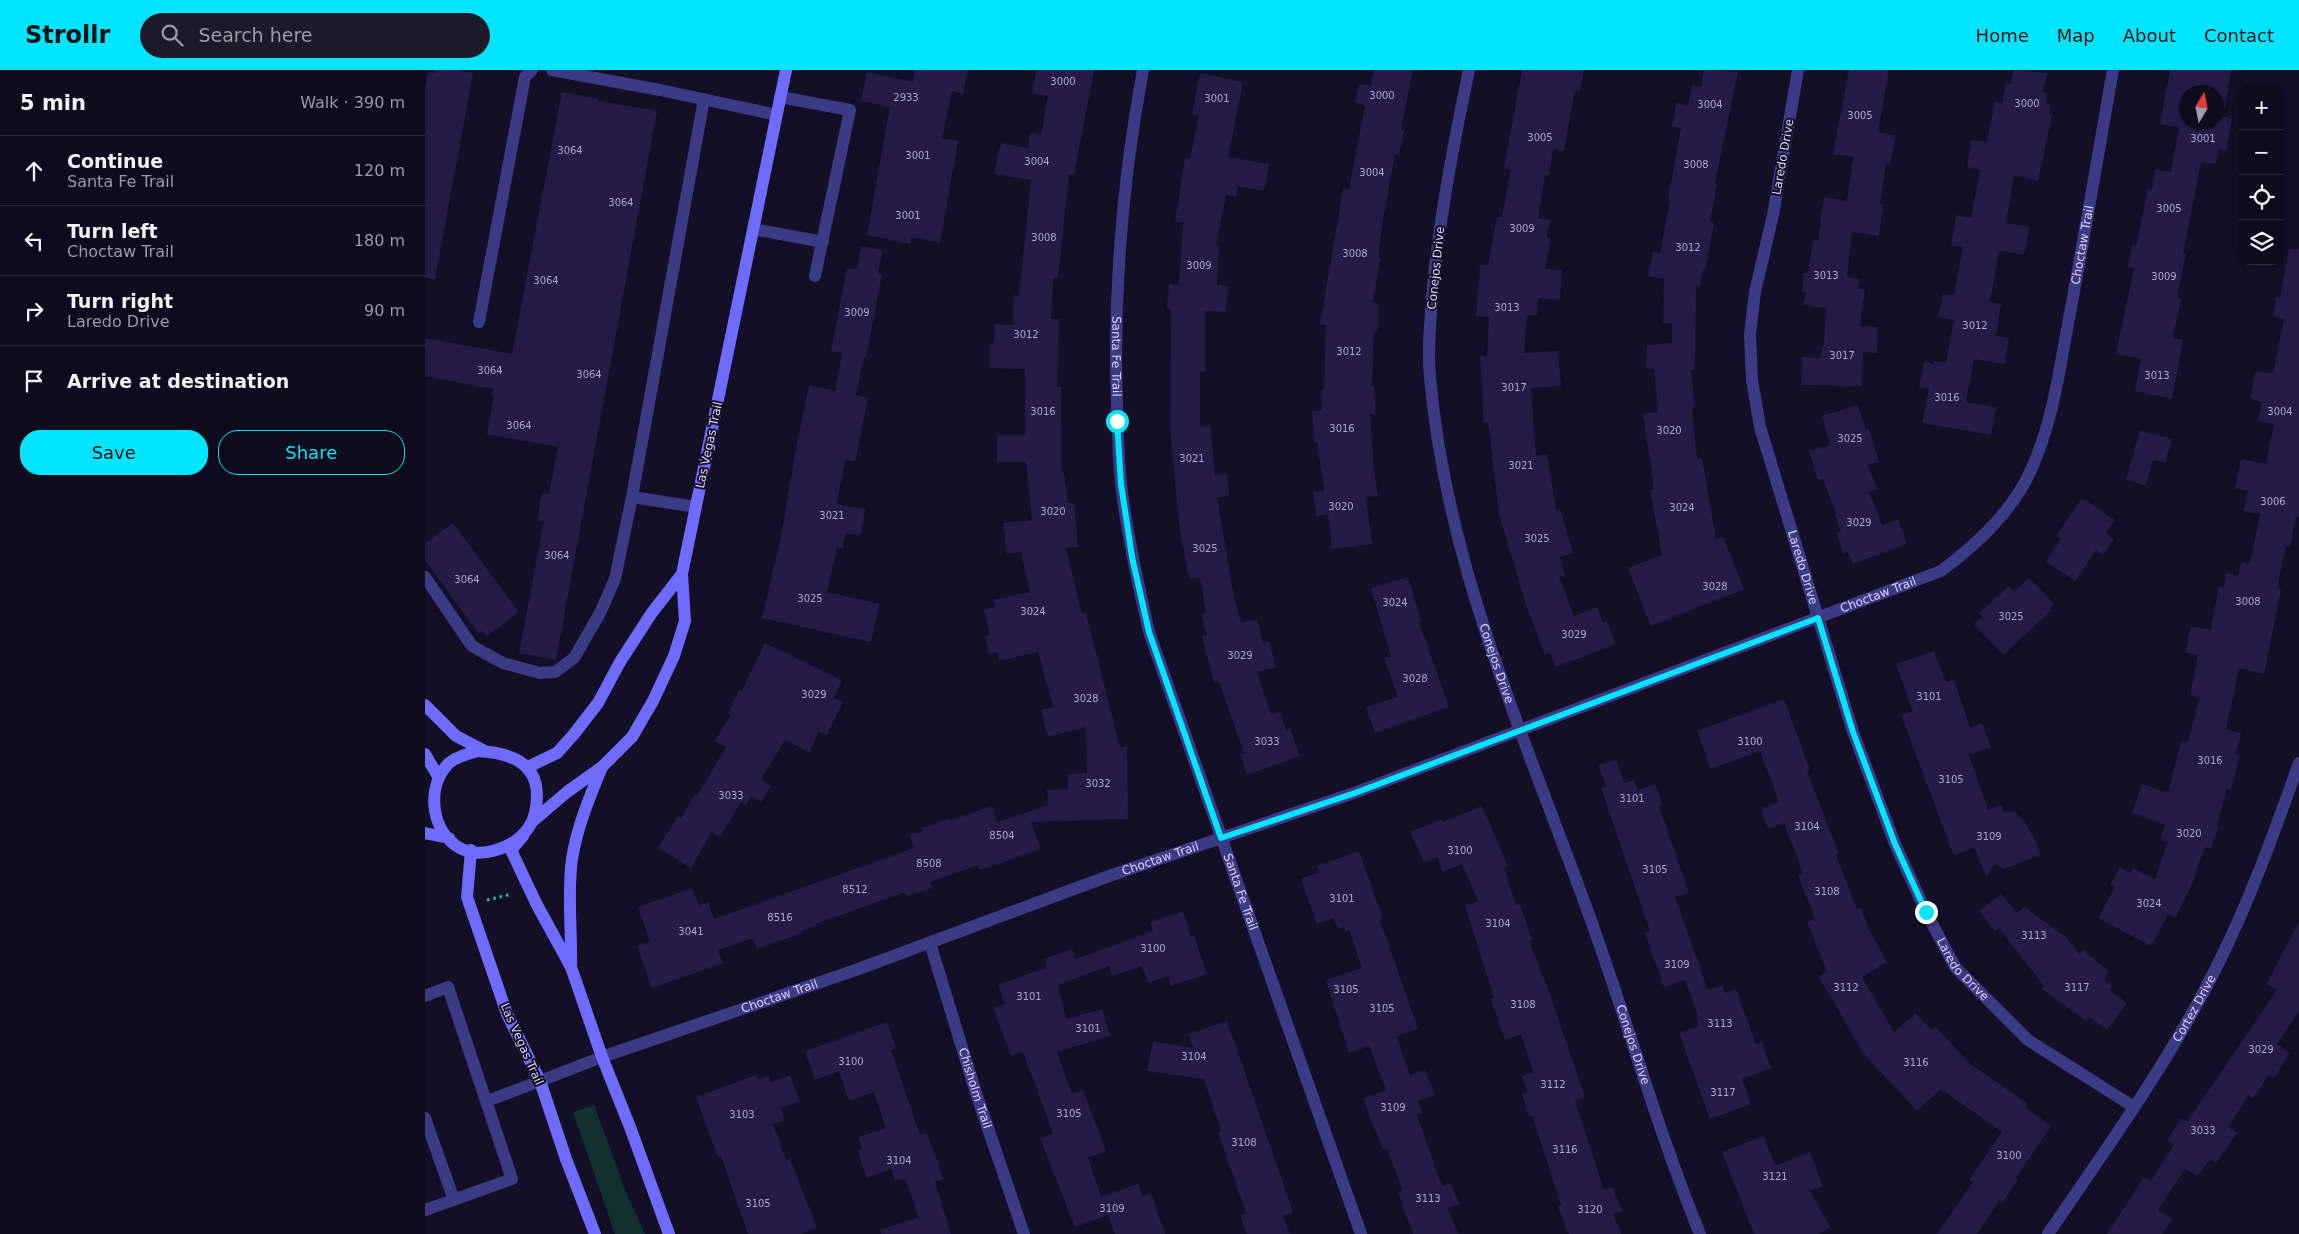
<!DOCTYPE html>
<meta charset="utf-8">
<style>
body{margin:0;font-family:"DejaVu Sans",sans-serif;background:#1c1929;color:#f1f3f6}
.controls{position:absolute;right:15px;top:15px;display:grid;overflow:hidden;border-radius:10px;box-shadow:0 1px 4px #0004}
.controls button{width:45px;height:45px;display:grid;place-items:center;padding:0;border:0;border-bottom:1px solid #2e2b3b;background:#0e0b1c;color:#f1f3f6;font:25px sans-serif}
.compass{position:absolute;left:1754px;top:15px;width:45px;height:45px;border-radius:50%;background:#0e0b1c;box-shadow:0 1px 4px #0004;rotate:10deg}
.stop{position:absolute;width:15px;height:15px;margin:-11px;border:4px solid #00e5ff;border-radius:50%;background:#fff}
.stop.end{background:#00e5ff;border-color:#fff;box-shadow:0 1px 5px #0008}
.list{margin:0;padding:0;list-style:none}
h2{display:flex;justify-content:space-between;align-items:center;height:65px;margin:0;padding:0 20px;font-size:21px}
h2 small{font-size:16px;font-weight:400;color:#9b9ba3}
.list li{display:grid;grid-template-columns:32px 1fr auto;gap:15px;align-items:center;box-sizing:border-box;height:70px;padding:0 20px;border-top:1px solid #2e2b3b}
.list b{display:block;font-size:19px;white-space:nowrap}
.list p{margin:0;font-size:16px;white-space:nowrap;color:#9b9ba3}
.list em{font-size:16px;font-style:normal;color:#9b9ba3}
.actions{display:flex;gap:10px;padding:15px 20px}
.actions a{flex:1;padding:11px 0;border:1px solid #00e5ff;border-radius:20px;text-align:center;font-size:18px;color:#00e5ff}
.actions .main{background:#00e5ff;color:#111}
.icon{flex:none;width:28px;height:28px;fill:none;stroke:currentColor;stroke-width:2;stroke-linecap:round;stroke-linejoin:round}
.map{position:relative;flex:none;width:1874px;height:1164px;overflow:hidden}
header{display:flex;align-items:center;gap:30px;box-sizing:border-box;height:70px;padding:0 25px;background:#00e5ff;color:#111}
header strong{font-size:24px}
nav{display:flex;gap:28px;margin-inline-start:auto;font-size:18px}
.search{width:350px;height:45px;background:#1c1929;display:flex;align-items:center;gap:12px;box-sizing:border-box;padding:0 18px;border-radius:28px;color:#9b9ba3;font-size:19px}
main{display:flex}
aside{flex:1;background:#0e0b1c}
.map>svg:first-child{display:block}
.green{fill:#12302f}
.building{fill:#241b47;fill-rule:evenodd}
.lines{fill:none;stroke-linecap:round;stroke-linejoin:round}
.path{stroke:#2fb8b0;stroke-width:3;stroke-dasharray:2.5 4;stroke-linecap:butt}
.lane{stroke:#3d3a85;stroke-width:12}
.street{stroke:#3d3a85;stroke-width:12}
.secondary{stroke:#6f6bff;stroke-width:12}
.route{stroke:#00e5ff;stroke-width:6}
.labels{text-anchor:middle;stroke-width:4;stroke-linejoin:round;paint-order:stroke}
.number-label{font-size:10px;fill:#aca6d1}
.street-label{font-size:12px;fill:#d9d4ff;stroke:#130f26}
</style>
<header>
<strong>Strollr</strong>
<div class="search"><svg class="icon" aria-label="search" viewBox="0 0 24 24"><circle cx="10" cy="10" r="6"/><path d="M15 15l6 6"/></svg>Search here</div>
<nav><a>Home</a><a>Map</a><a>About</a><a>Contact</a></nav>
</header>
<main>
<aside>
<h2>5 min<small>Walk · 390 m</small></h2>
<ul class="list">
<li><svg class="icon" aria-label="ahead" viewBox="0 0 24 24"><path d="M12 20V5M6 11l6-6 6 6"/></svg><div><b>Continue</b><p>Santa Fe Trail</p></div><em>120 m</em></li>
<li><svg class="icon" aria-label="left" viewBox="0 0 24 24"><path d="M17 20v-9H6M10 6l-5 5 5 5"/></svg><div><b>Turn left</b><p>Choctaw Trail</p></div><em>180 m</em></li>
<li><svg class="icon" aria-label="right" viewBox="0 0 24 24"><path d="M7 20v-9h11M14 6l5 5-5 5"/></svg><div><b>Turn right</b><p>Laredo Drive</p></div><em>90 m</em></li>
<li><svg class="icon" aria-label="arrive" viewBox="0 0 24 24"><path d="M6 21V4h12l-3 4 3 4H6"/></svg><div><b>Arrive at destination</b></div></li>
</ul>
<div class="actions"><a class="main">Save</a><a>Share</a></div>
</aside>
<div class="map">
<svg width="1874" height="1164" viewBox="0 0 1874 1164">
<rect width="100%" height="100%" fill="#130f26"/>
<path class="green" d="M169,1035L202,1125L220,1164H190L148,1042Z"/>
<path class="building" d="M10,0H30L48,3L10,209L0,208V19L3,2L10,3Z
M490,0H543L538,24L527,21L517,68L533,71L515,173L486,167L485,174L442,165L465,37L436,31L442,2L488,12Z
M611,0H669L649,105L644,104L633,208H628L626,249H634L632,317H636L637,403H639L643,433H649L653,477L641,478L657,544L661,543L695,677L702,676L703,749L606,752L616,779L555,800L553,795L505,812L507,818L482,826L480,822L391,854L392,856L376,861L377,863L332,879L328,868L293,880L298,893L227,918L212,876L225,872L213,837L267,818L274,835L283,832L289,849L489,778L484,765L498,761L497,758L523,748L524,751L567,736L572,752L623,735L622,720L643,719V704L662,703L661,657L623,667L616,640L628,637L613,582L574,591L572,582L564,584L560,566L565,565L559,539L570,537L568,530L605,522L596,482L582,484L578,453L607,450L601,392H572V365H600V299L565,298V273H569L570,254L588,255L589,225L594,226L606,110L569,104L576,73L603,78L605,63L616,65L623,26L607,23Z
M949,0H988L976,60H979L974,85L970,84L958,149L953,187L955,188L948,233H953V261H949L947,316H949L951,344H945L949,399L953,426L941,427L947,474L907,479L903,444L891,446L888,422L899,421L892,373H889L887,341L897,340L896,319H899L901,255H895L918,119L924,120L940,35L930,33L934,14L946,16Z
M1097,0H1159L1155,21L1150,20L1139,81L1128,79L1124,106L1120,105L1113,148L1125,150L1122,167L1126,168L1120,199L1137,200L1135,230L1113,228L1112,245H1102L1099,283L1133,281L1136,316L1106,318L1111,386L1122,384L1131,440L1135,439L1148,483L1135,487L1140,506L1134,507L1149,546L1172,537L1178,553L1182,551L1191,574L1131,597L1125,583L1120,585L1100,532L1074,444L1063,352L1059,353L1055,286H1062L1064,247L1051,246L1055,195H1063L1072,147H1077L1086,99L1079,98Z
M1279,0L1313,2L1290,113L1292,114L1285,152L1289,153L1280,201L1278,200L1275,216L1271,215L1270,300H1266L1270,338L1267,339L1272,389L1277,388L1291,469L1298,467L1319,519L1226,556L1203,498L1237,485L1225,420L1229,419L1218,344L1233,342L1229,299L1221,298L1222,275L1247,273V253H1238L1239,209L1223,206L1228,182L1235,183L1245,130L1243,129L1256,58L1247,56L1251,33L1263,35L1267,15L1276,17Z
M1424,0H1464L1453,62L1471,66L1465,94L1461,93L1455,134L1458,135L1454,166L1427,162L1422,207L1434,209L1432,218L1440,219L1435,256L1453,257L1452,283L1438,282L1437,316L1376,315L1377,287L1396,288L1397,276H1399L1401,238L1379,235L1381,223L1377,222L1379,203H1383L1388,170L1393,171L1399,127L1422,131L1428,87L1408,84Z
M1589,0L1622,3L1618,22L1623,23L1621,33L1626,34L1624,45H1627L1613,111L1589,105L1581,153L1604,157L1599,185L1574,180L1565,232L1576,234L1571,266L1584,268L1580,294L1549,289L1541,332L1571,337L1566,365L1497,353L1504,318H1494L1499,292L1508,294L1509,291L1521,293L1529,250L1513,247L1518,224L1529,225L1538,177L1526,175L1531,145L1546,148L1555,100L1542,97L1546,70L1562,72L1570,31L1577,33L1581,13L1586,14Z
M1745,0H1806L1798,46L1807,49L1801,81L1794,79L1791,94L1776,92L1758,184H1761L1752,228L1756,229L1748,268L1758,270L1747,329L1710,321L1716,289L1691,284L1709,198L1703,197L1707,175L1711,176L1723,119L1727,120L1730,99L1746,102L1754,58L1735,54ZM1762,22H1792V52H1762Z
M775,3L818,12L803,87L844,94L839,121L813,116L811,127L801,125L791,175L794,176L792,215L803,216L801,242L780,241V301L775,302V356L785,355L790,405L802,404L804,426L792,427L808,522L816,553L832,549L838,573L844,571L851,597L832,602L846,644L855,641L861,660L865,659L875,686L822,705L815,684L819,683L794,612L789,613L777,566L782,565L776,544L781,543L775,508L764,509L754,454L745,359L746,239H742L744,214L754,215L758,153L750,151L760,88L765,89L774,45L767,44Z
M137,22L173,29V31L232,41L131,590L94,583L119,451L112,450L117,423L124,424L133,377L62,364L69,325H67L68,319L0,306V268L87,284Z
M436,176L458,180L453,203L457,204L441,288H439L431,325L443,328L430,392L420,389L412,434L440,439L436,465L420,463L418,478L412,477L402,522L455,534L446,572L337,548L356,467L371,379L384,315L410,321L417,283L406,281L422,198L432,200Z
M1864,179H1874V447L1871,446L1865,477L1861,476L1852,519L1856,520L1839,604L1814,598L1801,659L1816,663L1811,684L1815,685L1806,720L1802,719L1792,755L1794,756L1786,779L1780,777L1765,819L1750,848L1743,844L1726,876L1673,848L1690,817L1685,814L1695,797L1706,803L1708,798L1730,809L1743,772L1735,769L1740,755L1707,743L1717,714L1743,723L1756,671L1763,672L1775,627L1765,625L1773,585L1760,583L1766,556L1786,560L1794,516L1799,517L1801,503L1813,506L1816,492L1825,493L1835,444L1819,441L1823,421L1810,418L1816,389L1841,394L1849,354L1833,351L1837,332L1825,329L1831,301L1848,304L1859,249L1848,247L1851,227L1855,228Z
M1433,335L1441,360L1444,359L1454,392L1443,395L1452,419L1444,422L1457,455L1473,449L1482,474L1428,494L1423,482L1419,484L1411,463L1416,462L1409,443H1411L1398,409L1393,410L1384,381L1405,375L1397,346Z
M1715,360L1747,369L1740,393L1728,390L1721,416L1701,409Z
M1657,428L1690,450L1681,463L1689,469L1678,485L1671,480L1650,511L1621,492L1636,469L1631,466Z
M28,453L94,542L62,566L57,561L53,563L0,490V473Z
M983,507L996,551L994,552L1024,637L950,663L941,637L973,627L959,588L966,586L946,518Z
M1604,508L1629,534L1625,538L1627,540L1578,585L1549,554L1557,547L1554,543L1584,516L1589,522Z
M340,573L417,610L409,628L418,632L402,665L394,661L384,682L360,670L336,709L346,716L336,732L326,726L321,735L316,732L295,767L287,762L266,798L233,778L253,746L256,748L270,724L272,726L301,677L290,671L306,645L303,643L314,620L317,621Z
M1509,581L1521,612L1529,610L1545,658L1557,653L1566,677L1544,685L1563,740L1576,735L1579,741L1589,742L1598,749L1612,773L1615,785L1579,799L1569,794L1561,807L1549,777L1529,786L1476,645L1488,641L1471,594Z
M1359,629L1385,700L1382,701L1414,784L1411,785L1432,839L1436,838L1443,858L1462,892L1437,907L1469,962L1490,943L1507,960L1510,956L1544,993L1602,1033L1600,1037L1626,1056L1591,1108L1593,1110L1577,1133L1574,1131L1552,1164H1512L1548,1112L1544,1110L1577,1062L1516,1019L1492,1041L1439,984L1394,907L1402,902L1382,852L1390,849L1373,805L1378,803L1359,753L1343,759L1336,739L1354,732L1335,681L1286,699L1272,661Z
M1191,689L1199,713L1209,710L1213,720L1230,714L1238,735L1234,736L1264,823L1250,827L1283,920L1297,915L1300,923L1311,919L1331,974L1337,972L1346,998L1317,1009L1326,1034L1285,1049L1254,963L1274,956L1271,947L1273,946L1260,910L1239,917L1220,863L1225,861L1176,718L1181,716L1173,695Z
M1057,736L1083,796L1079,798L1091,835L1095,834L1107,870L1104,871L1122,916L1160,1027L1150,1031L1179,1120L1187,1117L1197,1141L1188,1144L1196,1164H1144L1141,1159L1133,1137L1136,1135L1107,1045L1104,1047L1097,1024L1103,1022L1097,1006L1108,1002L1096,964L1080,970L1066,929L1069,928L1040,835L1053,831L1037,794L1018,802L1012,787L999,793L985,762L1017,749L1018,752Z
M934,781L958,849L955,850L993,959L971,966L985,1005L1000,1000L1010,1025L993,1031L998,1043L992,1045L1017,1116L1026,1113L1034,1134L1023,1138L1033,1164H988L973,1122L978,1121L962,1079L958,1080L938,1029L961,1020L944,976L924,983L901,910L937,898L924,860L920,861L919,857L913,859L909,848L892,854L876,809L894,802L892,796Z
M1576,824L1592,843L1601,836L1605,841L1642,868L1654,884L1657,879L1683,901L1679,910L1687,916L1684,920L1702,933L1682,960L1664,947L1661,951L1617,919L1619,916L1574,858L1570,861L1554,841Z
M758,841L766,867L769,866L782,904L746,916L743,906L723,913L717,896L687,906L684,896L633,915L641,949L677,939L685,966L632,982L647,1024L658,1020L681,1081L663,1088L676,1127L713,1114L717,1126L726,1123L740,1164H690L683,1145L650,1157L615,1068L628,1063L598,982L586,986L568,938L580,934L573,915L622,897L619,889L647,879L651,889L728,861L725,852Z
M1874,852V941L1852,974L1865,983L1849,1008L1844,1005L1828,1028L1824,1025L1803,1057L1812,1063L1791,1093L1785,1089L1773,1106L1760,1099L1733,1140L1747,1149L1737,1164H1682L1719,1107L1726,1111L1749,1075L1742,1070L1757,1048L1762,1052L1852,920L1842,914Z
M802,951L868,1142L858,1146L865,1164H822L815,1145L821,1143L793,1062L796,1061L779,1009L722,1001L728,971L768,978L764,964Z
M462,952L471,978L466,980L495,1065L502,1063L519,1109L510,1112L526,1164H456L455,1160L494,1147L480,1108L470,1111L466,1099L442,1108L432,1080L437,1079L433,1067L461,1058L449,1022L424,1031L414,1001L390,1010L380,981Z
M331,1005L332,1010L343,1006L346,1013L365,1005L375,1031L356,1038L360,1050L348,1054L361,1090L365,1089L392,1158L375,1164H323L296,1086L293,1088L271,1027Z
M1339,1066L1350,1096L1385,1082L1398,1116L1385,1121L1405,1157L1394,1164H1329L1297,1082Z"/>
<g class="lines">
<path class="path" d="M62,830L87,824"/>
<path class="lane" d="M127,0L235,20L352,45
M355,27L425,40L390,206
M328,159L398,172
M54,252L100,7L107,0
M271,437L207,427L279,29
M0,507L47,576L78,593L115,603L130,602L149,588L175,543L190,509L207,427
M0,926L23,917L87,1109L0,1140
M62,1031L115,1011
M0,1048L29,1130"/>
<g class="street">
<path id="s1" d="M718,0C700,96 691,192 691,289C692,331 692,372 696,414C702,464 713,513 724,562L936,1164"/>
<path id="s2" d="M1044,0C1029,71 1015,143 1008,216C1006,246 1002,277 1005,307C1021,494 1100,668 1163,842C1202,949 1232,1059 1275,1164"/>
<path id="s3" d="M1373,0L1348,145L1330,222L1325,265L1327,310L1335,357L1428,662L1470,774L1501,842L1530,897L1603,970L1709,1037"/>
<path id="s4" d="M505,873L551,1023L599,1164"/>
<path id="s5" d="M115,1011L177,987L428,901L684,806L929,723L1516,501C1552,474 1587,442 1606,400C1627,354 1634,303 1643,254C1659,169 1673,85 1688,0"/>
<path id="s6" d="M1623,1164C1683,1076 1747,988 1794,892C1826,828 1850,760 1874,693"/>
</g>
<path class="secondary" d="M0,635L31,666L60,681
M52,681C80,682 111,690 112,724C112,735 111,747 104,757C90,778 53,792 30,775C5,756 2,715 24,693C31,687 43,684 52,681Z
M0,684L14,708
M103,697L132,683L149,664L173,633L195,592L226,544L257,504L361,0
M108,751L142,722L177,697L207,667L228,631L249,586L260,551L257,504
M0,763L24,768
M98,766L86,780L112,835L146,897L177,987L205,1057L244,1164
M46,780L42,827L82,944L115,1011L141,1089L170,1164
M146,897C147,861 142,824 147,789C152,757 165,726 177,697"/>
</g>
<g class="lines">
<path class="route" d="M692,351L696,414L707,487L724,562L796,768L930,723L1393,548L1428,662L1470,774L1501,842"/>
</g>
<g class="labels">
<g class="number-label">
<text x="638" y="15">3000</text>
<text x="957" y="29">3000</text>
<text x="481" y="31">2933</text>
<text x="792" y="32">3001</text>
<text x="1602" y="37">3000</text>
<text x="1285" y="38">3004</text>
<text x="1435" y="49">3005</text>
<text x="1115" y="71">3005</text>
<text x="1778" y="72">3001</text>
<text x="145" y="84">3064</text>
<text x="493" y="89">3001</text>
<text x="612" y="95">3004</text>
<text x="1271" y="98">3008</text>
<text x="947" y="106">3004</text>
<text x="196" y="136">3064</text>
<text x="1744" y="142">3005</text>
<text x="483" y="149">3001</text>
<text x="1097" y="162">3009</text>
<text x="619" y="171">3008</text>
<text x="1263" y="181">3012</text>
<text x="930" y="187">3008</text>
<text x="774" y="199">3009</text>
<text x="1401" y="209">3013</text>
<text x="1739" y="210">3009</text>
<text x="121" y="214">3064</text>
<text x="1082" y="241">3013</text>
<text x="432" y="246">3009</text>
<text x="1550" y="259">3012</text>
<text x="601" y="268">3012</text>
<text x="924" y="285">3012</text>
<text x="1417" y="289">3017</text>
<text x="65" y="304">3064</text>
<text x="164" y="308">3064</text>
<text x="1732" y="309">3013</text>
<text x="1089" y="321">3017</text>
<text x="1522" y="331">3016</text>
<text x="618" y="345">3016</text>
<text x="1855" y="345">3004</text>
<text x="94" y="359">3064</text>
<text x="917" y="362">3016</text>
<text x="1244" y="364">3020</text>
<text x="1425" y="372">3025</text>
<text x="767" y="392">3021</text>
<text x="1096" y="399">3021</text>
<text x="1848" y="435">3006</text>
<text x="916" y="440">3020</text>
<text x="1257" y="441">3024</text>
<text x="628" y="445">3020</text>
<text x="407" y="449">3021</text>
<text x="1434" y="456">3029</text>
<text x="1112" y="472">3025</text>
<text x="780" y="482">3025</text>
<text x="132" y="489">3064</text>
<text x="42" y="513">3064</text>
<text x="1290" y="520">3028</text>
<text x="385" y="532">3025</text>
<text x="1823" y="535">3008</text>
<text x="970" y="536">3024</text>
<text x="608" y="545">3024</text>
<text x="1586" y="550">3025</text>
<text x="1149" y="568">3029</text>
<text x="815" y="589">3029</text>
<text x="990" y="612">3028</text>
<text x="389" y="628">3029</text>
<text x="1504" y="630">3101</text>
<text x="661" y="632">3028</text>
<text x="842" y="675">3033</text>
<text x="1325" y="675">3100</text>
<text x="1785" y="694">3016</text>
<text x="1526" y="713">3105</text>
<text x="673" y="717">3032</text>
<text x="306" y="729">3033</text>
<text x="1207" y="732">3101</text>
<text x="1382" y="760">3104</text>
<text x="1764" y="767">3020</text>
<text x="577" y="769">8504</text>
<text x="1564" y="770">3109</text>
<text x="1035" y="784">3100</text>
<text x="504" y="797">8508</text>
<text x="1230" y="803">3105</text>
<text x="430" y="823">8512</text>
<text x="1402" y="825">3108</text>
<text x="917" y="832">3101</text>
<text x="1724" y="837">3024</text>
<text x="355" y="851">8516</text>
<text x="1073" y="857">3104</text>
<text x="266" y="865">3041</text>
<text x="1609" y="869">3113</text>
<text x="728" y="882">3100</text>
<text x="1252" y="898">3109</text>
<text x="1421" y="921">3112</text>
<text x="1652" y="921">3117</text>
<text x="921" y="923">3105</text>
<text x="604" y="930">3101</text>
<text x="1098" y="938">3108</text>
<text x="957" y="942">3105</text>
<text x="1295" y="957">3113</text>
<text x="663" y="962">3101</text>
<text x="1836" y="983">3029</text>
<text x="769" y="990">3104</text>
<text x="426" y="995">3100</text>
<text x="1491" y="996">3116</text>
<text x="1128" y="1018">3112</text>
<text x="1298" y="1026">3117</text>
<text x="968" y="1041">3109</text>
<text x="644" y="1047">3105</text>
<text x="317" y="1048">3103</text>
<text x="1778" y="1064">3033</text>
<text x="819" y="1076">3108</text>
<text x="1140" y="1083">3116</text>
<text x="1584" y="1089">3100</text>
<text x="474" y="1094">3104</text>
<text x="1350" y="1110">3121</text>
<text x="1003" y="1132">3113</text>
<text x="333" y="1137">3105</text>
<text x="687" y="1142">3109</text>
<text x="1165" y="1143">3120</text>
</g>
<g class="street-label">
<text transform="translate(1358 87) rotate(-80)" y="4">Laredo Drive</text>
<text dy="4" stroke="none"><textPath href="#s5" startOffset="1859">Choctaw Trail</textPath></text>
<text transform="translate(1011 198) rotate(-84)" y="4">Conejos Drive</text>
<text dy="4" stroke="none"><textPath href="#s1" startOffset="288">Santa Fe Trail</textPath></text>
<text transform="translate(284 375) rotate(-78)" y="4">Las Vegas Trail</text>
<text dy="4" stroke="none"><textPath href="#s3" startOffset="509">Laredo Drive</textPath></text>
<text dy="4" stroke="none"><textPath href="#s5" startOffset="1424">Choctaw Trail</textPath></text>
<text dy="4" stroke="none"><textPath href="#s2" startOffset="605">Conejos Drive</textPath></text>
<text dy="4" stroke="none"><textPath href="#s5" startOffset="659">Choctaw Trail</textPath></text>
<text dy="4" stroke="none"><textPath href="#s1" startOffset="842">Santa Fe Trail</textPath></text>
<text dy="4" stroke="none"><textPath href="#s3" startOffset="944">Laredo Drive</textPath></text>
<text dy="4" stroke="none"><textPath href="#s5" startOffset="254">Choctaw Trail</textPath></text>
<text dy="4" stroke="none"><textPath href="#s6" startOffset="269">Cortez Drive</textPath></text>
<text transform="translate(97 974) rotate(66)" y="4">Las Vegas Trail</text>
<text dy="4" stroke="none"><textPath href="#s2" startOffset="1010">Conejos Drive</textPath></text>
<text dy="4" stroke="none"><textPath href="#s4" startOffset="152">Chisholm Trail</textPath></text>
</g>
</g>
</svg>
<div class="controls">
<button>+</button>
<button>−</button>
<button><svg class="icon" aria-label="locate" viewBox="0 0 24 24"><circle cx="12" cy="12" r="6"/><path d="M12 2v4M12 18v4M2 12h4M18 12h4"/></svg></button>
<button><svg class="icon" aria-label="layers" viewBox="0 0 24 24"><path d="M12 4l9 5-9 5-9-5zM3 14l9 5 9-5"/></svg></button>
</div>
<svg class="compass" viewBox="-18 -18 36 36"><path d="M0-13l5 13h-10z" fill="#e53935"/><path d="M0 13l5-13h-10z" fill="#9b9ba3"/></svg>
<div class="stop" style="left:692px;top:351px"></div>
<div class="stop end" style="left:1501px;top:842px"></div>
</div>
</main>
